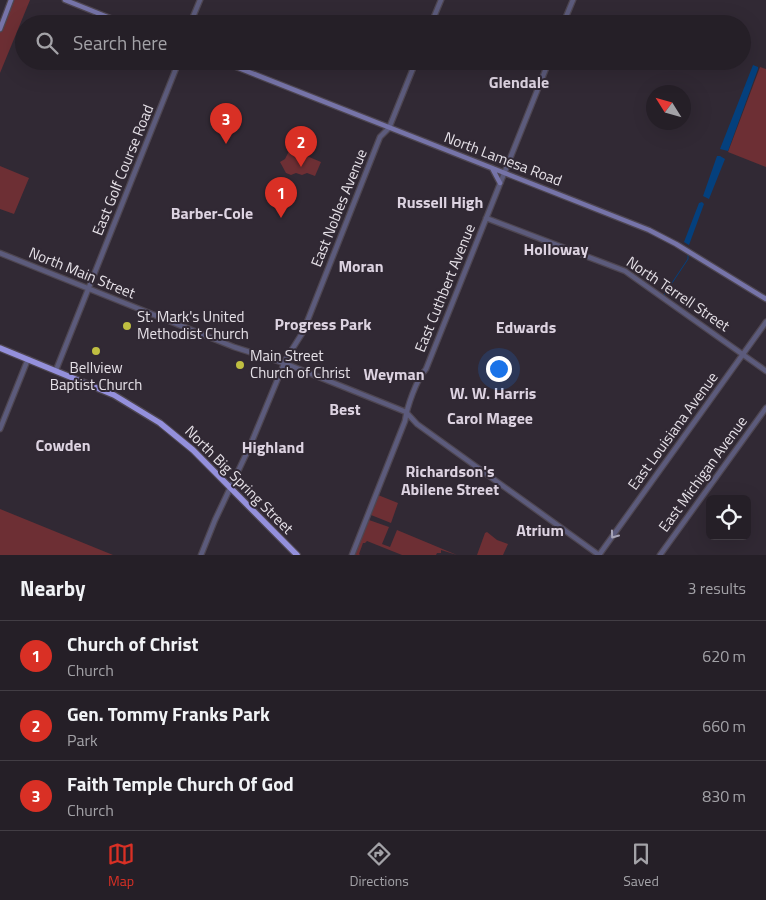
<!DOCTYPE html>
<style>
body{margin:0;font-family:"Titillium Web",sans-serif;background:#312c33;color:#f1f3f6}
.controls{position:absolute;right:15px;bottom:15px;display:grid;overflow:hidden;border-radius:8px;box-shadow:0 5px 20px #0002}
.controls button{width:45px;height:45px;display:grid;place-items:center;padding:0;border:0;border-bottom:1px solid #423d44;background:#251f27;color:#f1f3f6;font:25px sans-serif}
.compass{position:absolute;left:646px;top:85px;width:45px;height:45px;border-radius:50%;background:#251f27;box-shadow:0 5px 20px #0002;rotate:307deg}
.you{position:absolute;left:498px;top:368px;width:18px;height:18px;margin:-12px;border:4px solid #fff;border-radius:50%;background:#1a73e8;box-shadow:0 0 0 8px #1a73e833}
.badge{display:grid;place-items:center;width:32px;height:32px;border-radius:50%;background:#d93025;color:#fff;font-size:16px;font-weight:700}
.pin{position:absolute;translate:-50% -41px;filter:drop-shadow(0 1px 2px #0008)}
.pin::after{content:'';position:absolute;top:26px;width:18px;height:15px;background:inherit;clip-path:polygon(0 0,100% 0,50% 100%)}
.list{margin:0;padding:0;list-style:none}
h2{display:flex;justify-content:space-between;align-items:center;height:65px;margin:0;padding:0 20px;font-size:21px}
h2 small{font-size:16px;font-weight:400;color:#a3a2a7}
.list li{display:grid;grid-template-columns:32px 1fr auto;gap:15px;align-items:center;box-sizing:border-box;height:70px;padding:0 20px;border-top:1px solid #423d44}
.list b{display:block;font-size:19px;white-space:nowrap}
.list p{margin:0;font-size:16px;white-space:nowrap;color:#a3a2a7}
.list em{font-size:16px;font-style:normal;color:#a3a2a7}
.icon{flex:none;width:28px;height:28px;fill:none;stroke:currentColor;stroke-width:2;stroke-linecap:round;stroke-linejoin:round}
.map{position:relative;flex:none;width:766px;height:555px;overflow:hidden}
.search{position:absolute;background:#251f27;box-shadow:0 5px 20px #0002;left:15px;right:15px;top:15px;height:55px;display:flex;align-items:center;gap:12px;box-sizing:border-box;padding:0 18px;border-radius:28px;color:#a3a2a7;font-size:19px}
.sheet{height:275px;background:#251f27}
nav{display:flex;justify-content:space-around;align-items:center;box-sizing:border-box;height:70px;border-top:1px solid #423d44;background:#251f27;font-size:14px;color:#a3a2a7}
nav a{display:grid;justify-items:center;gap:2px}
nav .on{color:#d93025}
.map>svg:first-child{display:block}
.green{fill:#6d2f34}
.water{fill:#04407d}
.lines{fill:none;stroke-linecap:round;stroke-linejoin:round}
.stream{stroke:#04407d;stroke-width:1}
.tertiary-casing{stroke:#4e4651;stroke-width:7}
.secondary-casing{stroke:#4e4651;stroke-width:7}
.trunk-casing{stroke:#4e4651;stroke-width:8}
.tertiary{stroke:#5c5b7c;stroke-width:4.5}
.secondary{stroke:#7674a9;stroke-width:4.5}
.trunk{stroke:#9490dc;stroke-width:5.5}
.oneway{stroke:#a7a4b7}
.poi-dot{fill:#bfbe41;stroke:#312934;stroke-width:2}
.labels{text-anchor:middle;stroke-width:4;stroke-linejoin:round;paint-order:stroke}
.street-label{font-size:15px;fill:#e5e0e7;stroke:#312934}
.poi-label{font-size:15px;fill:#e5e0e7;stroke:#312934;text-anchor:start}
.neighbourhood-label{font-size:16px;font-weight:bold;fill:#ddd3e1;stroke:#312934}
</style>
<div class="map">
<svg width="766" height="555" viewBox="0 0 766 555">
<rect width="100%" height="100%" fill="#312934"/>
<path class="green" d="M13,0H30L0,73V32Z
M760,67L766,69V167L728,152Z
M290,149L321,162L315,176L307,173L302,175L296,173L291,175L286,173L280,162L285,159Z
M0,166L29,178L14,214L0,209Z
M378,495L398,503L391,523L371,515Z
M0,509L113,555H0Z
M369,520L389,527L382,544L390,547L397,530L457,555L441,550V553H437L436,555H402L367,541L365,543H363L359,554L360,555H355L367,521Z
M487,532L497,540L508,544L503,555H477L485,533Z"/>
<path class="water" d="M753,65L758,67V69L728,151L720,149Z
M717,156H720L725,159L709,199L703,196Z
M702,202L704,204L689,245L684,242L699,203Z"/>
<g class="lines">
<path class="stream" d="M664,295L688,259V252"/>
<defs>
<path id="tertiary" d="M190,24L200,0
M431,24L441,0
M563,24L573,0
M486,218L625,271L766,371
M0,253L234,347L284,363L406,412L417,424L599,555
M56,370L179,61
M0,429L28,359
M201,555L215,520L250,446L286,359L303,332L380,137L389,128L416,61
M352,555L405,421C407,407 416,380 426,369L549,61
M599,555L766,322
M660,555L766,408"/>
<path id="secondary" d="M65,0L125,24
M0,29L11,0
M221,61L649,230L676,244L766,299
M492,168L500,183"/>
<path id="trunk" d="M0,348L114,395L160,423L193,450L297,555"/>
</defs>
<use href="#tertiary" class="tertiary-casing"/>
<use href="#secondary" class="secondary-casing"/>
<use href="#trunk" class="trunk-casing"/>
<use href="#tertiary" class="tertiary"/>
<use href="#secondary" class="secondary"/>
<use href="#trunk" class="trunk"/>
</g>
<defs><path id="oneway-chevron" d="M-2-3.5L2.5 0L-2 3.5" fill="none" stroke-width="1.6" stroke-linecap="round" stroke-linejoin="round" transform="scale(1.25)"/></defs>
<use class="oneway" href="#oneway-chevron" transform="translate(614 535) rotate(126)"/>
<g class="poi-dot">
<circle cx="127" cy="326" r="5"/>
<circle cx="96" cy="351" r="5"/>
<circle cx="240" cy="365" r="5"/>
</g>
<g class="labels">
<g class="street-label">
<text transform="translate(503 159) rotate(21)" y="5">North Lamesa Road</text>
<text transform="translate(123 170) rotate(-68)" y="5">East Golf Course Road</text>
<text transform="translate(339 208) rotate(-68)" y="5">East Nobles Avenue</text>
<text transform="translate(82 273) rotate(22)" y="5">North Main Street</text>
<text transform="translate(445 288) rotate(-68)" y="5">East Cuthbert Avenue</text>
<text transform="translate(678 294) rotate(34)" y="5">North Terrell Street</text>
<text transform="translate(673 431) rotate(-54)" y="5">East Louisiana Avenue</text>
<text transform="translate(703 474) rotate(-54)" y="5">East Michigan Avenue</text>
<text transform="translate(239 480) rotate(45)" y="5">North Big Spring Street</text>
</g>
<g class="poi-label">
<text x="137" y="322">St. Mark's United<tspan x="137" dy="17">Methodist Church</tspan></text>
<text x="250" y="361">Main Street<tspan x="250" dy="17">Church of Christ</tspan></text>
<text x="96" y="373" text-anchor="middle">Bellview<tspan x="96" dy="17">Baptist Church</tspan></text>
</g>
<g class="neighbourhood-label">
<text x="519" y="88">Glendale</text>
<text x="440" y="208">Russell High</text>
<text x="212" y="219">Barber-Cole</text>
<text x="556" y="255">Holloway</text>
<text x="361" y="272">Moran</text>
<text x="323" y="330">Progress Park</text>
<text x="526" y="333">Edwards</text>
<text x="394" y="380">Weyman</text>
<text x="493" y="399">W. W. Harris</text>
<text x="345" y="415">Best</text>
<text x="490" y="424">Carol Magee</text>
<text x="63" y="451">Cowden</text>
<text x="273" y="453">Highland</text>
<text x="450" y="477">Richardson's<tspan x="450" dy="18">Abilene Street</tspan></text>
<text x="540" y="536">Atrium</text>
</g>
</g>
</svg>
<div class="controls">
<button><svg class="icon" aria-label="locate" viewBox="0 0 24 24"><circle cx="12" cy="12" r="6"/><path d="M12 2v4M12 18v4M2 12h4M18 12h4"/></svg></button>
</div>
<svg class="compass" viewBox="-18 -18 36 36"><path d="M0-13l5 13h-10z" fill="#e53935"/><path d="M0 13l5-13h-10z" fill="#a3a2a7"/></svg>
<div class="you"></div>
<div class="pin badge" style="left:281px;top:218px">1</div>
<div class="pin badge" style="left:301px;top:167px">2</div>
<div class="pin badge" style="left:226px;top:144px">3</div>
<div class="search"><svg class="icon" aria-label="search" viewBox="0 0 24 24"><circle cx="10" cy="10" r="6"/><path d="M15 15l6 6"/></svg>Search here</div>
</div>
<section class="sheet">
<h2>Nearby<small>3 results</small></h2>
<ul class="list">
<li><span class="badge">1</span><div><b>Church of Christ</b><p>Church</p></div><em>620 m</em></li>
<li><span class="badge">2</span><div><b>Gen. Tommy Franks Park</b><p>Park</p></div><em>660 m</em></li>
<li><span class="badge">3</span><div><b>Faith Temple Church Of God</b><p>Church</p></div><em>830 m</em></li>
</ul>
</section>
<nav>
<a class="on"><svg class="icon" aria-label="map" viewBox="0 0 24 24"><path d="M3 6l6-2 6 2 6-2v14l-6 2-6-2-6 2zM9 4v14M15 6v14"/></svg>Map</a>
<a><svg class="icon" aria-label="directions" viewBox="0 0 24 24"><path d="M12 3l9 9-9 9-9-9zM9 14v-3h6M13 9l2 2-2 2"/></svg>Directions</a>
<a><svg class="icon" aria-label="saved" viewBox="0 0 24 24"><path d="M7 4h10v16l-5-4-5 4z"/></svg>Saved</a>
</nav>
